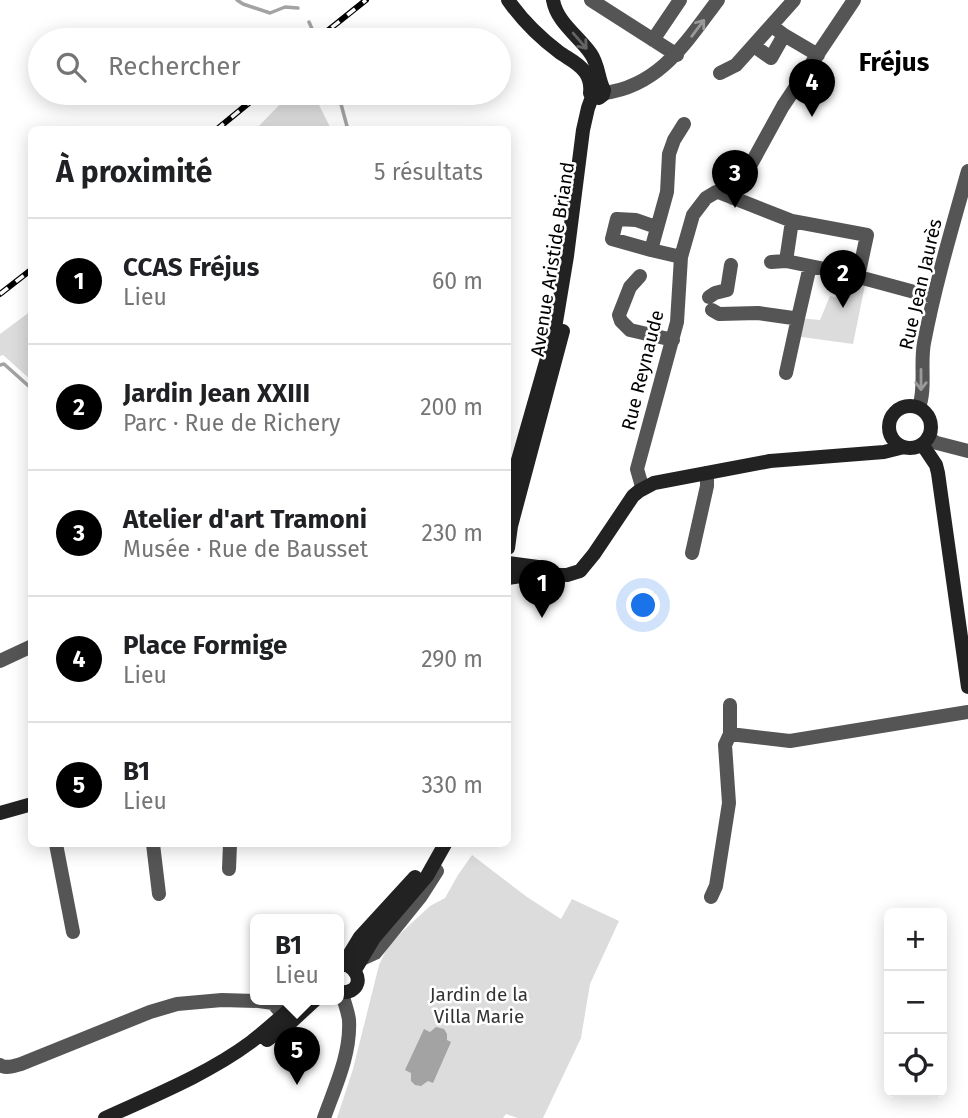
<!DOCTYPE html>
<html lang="fr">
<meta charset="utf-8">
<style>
body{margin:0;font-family:"Fira Sans",sans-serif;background:#f6f6f6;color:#202124}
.controls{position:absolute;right:21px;bottom:21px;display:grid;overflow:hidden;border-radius:10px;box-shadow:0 4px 18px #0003}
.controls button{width:63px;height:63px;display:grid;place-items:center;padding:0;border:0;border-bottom:2px solid #e0e0e0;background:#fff;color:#202124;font:35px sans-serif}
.you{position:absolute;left:644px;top:606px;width:24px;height:24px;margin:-18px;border:5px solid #fff;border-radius:50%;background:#1a73e8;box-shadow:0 0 0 10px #1a73e833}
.badge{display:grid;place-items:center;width:46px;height:46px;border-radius:50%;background:#000;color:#fff;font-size:23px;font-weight:700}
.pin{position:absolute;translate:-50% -58px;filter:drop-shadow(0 2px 4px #0008)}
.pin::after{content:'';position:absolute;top:37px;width:24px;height:21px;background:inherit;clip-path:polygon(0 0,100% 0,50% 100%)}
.popup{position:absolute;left:250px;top:914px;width:94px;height:91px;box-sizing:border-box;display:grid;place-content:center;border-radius:10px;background:#fff;filter:drop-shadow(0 2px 5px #0005);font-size:23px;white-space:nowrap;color:#757577}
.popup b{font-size:26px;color:#202124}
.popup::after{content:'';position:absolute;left:50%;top:100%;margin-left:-14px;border:14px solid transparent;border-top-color:#fff}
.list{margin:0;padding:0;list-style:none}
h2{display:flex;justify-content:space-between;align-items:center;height:91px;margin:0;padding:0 28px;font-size:30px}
h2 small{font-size:23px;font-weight:400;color:#757577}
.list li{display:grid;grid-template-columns:46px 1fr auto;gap:21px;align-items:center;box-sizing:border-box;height:126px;padding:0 28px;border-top:2px solid #e0e0e0}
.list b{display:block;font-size:26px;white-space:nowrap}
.list p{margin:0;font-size:23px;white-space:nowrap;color:#757577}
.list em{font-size:23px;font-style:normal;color:#757577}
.icon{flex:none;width:38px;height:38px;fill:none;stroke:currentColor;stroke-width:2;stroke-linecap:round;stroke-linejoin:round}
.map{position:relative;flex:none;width:968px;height:1118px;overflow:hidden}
.search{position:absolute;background:#fff;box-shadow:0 4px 18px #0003;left:28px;top:28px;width:483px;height:77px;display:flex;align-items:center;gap:18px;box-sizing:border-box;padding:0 24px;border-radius:38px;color:#757577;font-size:26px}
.panel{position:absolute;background:#fff;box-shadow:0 4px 18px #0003;left:28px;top:126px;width:483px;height:721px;border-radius:10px}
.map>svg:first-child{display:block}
.green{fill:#dcdcdc}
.water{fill:#a3a3a3}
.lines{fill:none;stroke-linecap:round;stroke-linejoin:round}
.stream{stroke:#a3a3a3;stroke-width:3.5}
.street{stroke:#555;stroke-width:14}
.secondary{stroke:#222;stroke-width:14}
.rail-casing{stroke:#000;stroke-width:6}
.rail{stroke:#fff;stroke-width:3.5;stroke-dasharray:10;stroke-linecap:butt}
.oneway{stroke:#999}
.oneway2{stroke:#646464}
.labels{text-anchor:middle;stroke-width:5;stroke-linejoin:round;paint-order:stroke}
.street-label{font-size:19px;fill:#000;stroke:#fff}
.park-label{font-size:19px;fill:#333;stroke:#fff}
.district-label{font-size:26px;font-weight:bold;fill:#000;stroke:#fff}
</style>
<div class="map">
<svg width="968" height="1118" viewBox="0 0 968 1118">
<rect width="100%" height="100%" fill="#fff"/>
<path class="green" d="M291,93H313L331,129H256Z
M844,273L866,280L853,344L794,336L798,318L820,320L830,296L838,298Z
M31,311V380L3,355L0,356V334Z
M472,855L527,897L561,919L572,899L619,921L590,984L581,1038L543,1118H518L506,1114L503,1118H337L353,1069L379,965L389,944L430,906L445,898L458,875Z"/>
<path class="water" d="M436,1027L444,1029L447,1034V1040L451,1042L433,1083L428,1081L421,1086L415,1085L411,1081V1073L405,1070L424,1029L430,1032Z"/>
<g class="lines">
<path class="stream" d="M237,0L243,4L270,13L285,7L298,8
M309,22L313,31
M338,93L348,130
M0,365L4,364L32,389"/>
<path class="street" d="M591,0L677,55
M784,35L818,55
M653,40L680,0
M754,46L771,58L784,35L772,26
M720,73L736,65L794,0
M604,93C660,86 687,41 718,0
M744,177L783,106L854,0
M721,193L739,172L744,177L733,198
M656,227L636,220L617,219L612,239L651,250L667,192L669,154L674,140L684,124
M651,250L681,257
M786,261L792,221
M771,262L786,261L844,273L933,297
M640,276L630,287L619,315L621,321L630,330L673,340
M709,297L715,293L727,290L731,265
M712,310L719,314L758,313L793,318H798L810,266
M786,373L798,318
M919,407C926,388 920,364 924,343C935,285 952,228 968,171
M928,438L937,443L968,451
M641,483L637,469L677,322L681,257L693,215L706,198L716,192L721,193L792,221L867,235L858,277
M692,553L707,486V473
M0,661L32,646
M730,734L790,741L968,712
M56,844L73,932
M153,844L159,894
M229,869L230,844
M711,897L716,886L729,803L725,745L730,734V705
M362,959L375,953L421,896L437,871
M0,1065C6,1069 14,1066 21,1064L150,1012L177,1004L222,1000L259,1001L273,1003L283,1015
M324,1118C335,1087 351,1054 349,1020C348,1011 344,1002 342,993"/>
<path class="secondary" d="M553,0C557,23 579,36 591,54C599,66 598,79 604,90L603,95L599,98
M889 427a21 21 0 1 1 42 0a21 21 0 1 1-42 0Z
M922,444L936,465L938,473L968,687
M508,495L554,334L567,256L583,130L588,108L592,97L590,93C591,85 590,79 585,72C579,63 567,58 559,52C539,37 522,20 508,0
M508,548L511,526L563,331
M508,563L538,567
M508,578L527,575H567L580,571L594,554L633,496L639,491L654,483L770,461L884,452L904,447
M0,813L32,804
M343,965L360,937L415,877
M355,970L374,938L427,876L445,844
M339,992C359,995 365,975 347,965
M267,1040L290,1023L316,999
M105,1118C153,1096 208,1074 251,1042C268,1029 284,1014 301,999"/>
<defs>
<path id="rail" d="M316,40L366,0
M216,130L261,93
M0,294L32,269"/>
</defs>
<use href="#rail" class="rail-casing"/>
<use href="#rail" class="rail"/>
</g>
<defs><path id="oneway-shaft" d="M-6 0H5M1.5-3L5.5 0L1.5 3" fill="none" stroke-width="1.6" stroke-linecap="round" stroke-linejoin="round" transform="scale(1.75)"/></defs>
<g class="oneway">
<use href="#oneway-shaft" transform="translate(698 28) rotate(-53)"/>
<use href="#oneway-shaft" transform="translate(921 380) rotate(90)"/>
</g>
<use class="oneway2" href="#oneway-shaft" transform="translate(580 41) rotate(49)"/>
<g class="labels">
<g class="street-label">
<text transform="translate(552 259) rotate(-81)" y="7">Avenue Aristide Briand</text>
<text transform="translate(920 284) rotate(-77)" y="7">Rue Jean Jaurès</text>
<text transform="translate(642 370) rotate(-76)" y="7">Rue Reynaude</text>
</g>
<g class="park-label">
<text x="479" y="1001">Jardin de la<tspan x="479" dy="22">Villa Marie</tspan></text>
</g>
<g class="district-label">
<text x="894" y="71">Fréjus</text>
</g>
</g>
</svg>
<div class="controls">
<button>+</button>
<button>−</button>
<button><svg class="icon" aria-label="locate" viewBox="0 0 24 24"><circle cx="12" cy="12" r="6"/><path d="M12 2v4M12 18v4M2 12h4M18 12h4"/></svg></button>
</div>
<div class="you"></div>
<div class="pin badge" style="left:542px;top:618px">1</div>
<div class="pin badge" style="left:843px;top:308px">2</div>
<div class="pin badge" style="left:735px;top:208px">3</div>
<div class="pin badge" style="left:812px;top:117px">4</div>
<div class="pin badge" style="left:297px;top:1085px">5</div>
<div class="popup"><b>B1</b>Lieu</div>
<div class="search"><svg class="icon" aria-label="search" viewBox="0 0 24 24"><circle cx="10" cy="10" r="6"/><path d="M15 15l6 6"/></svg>Rechercher</div>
<section class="panel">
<h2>À proximité<small>5 résultats</small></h2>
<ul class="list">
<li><span class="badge">1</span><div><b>CCAS Fréjus</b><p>Lieu</p></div><em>60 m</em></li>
<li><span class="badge">2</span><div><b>Jardin Jean XXIII</b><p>Parc · Rue de Richery</p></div><em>200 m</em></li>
<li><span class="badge">3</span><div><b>Atelier d'art Tramoni</b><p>Musée · Rue de Bausset</p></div><em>230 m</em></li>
<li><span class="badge">4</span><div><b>Place Formige</b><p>Lieu</p></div><em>290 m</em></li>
<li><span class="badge">5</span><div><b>B1</b><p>Lieu</p></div><em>330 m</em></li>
</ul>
</section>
</div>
